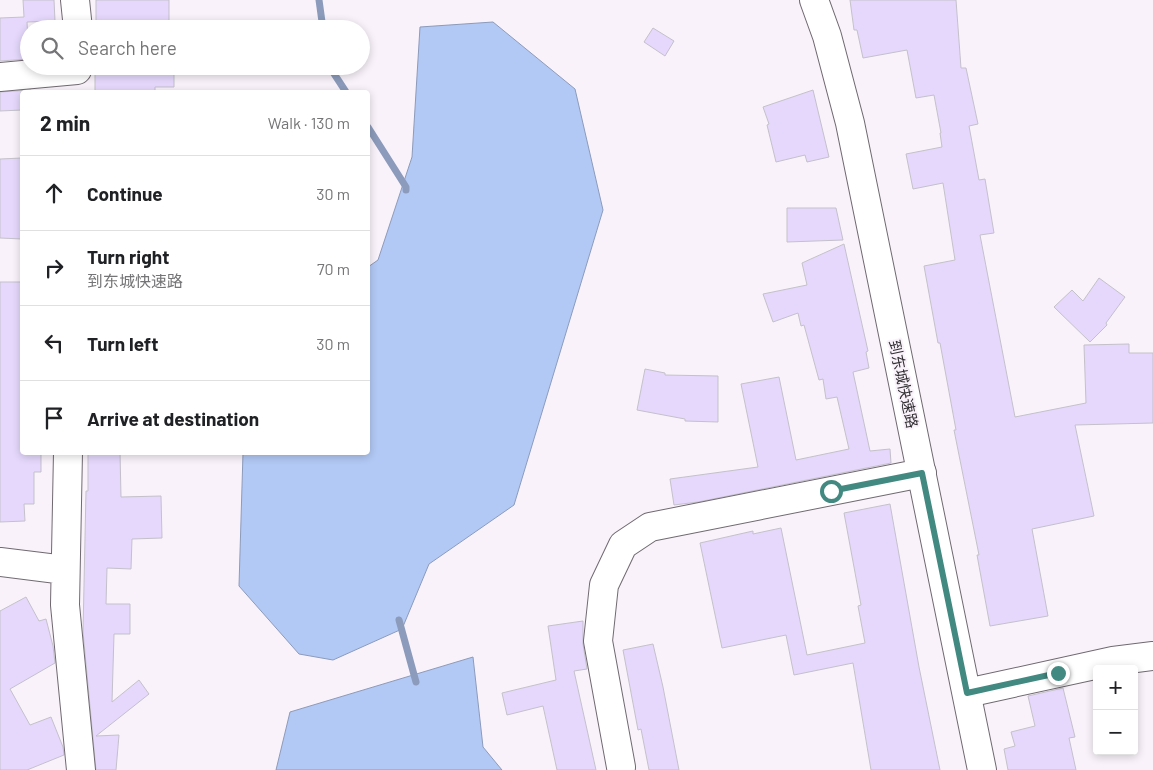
<!DOCTYPE html>
<meta charset="utf-8">
<style>
body{margin:0;font-family:Barlow,"Noto Sans SC",sans-serif;background:#f6f6f6;color:#202124}
.controls{position:absolute;right:15px;bottom:15px;display:grid;overflow:hidden;border-radius:5px;box-shadow:0 2px 8px #0003}
.controls button{width:45px;height:45px;display:grid;place-items:center;padding:0;border:0;border-bottom:1px solid #e0e0e0;background:#fff;color:#202124;font:25px sans-serif}
.stop{position:absolute;width:15px;height:15px;margin:-11px;border:4px solid #428981;border-radius:50%;background:#fff}
.stop.end{background:#428981;border-color:#fff;box-shadow:0 1px 5px #0008}
.list{margin:0;padding:0;list-style:none}
h2{display:flex;justify-content:space-between;align-items:center;height:65px;margin:0;padding:0 20px;font-size:21px}
h2 small{font-size:16px;font-weight:400;color:#757577}
.list li{display:grid;grid-template-columns:32px 1fr auto;gap:15px;align-items:center;box-sizing:border-box;height:75px;padding:0 20px;border-top:1px solid #e0e0e0}
.list b{display:block;font-size:19px;white-space:nowrap}
.list p{margin:0;font-size:16px;white-space:nowrap;color:#757577}
.list em{font-size:16px;font-style:normal;color:#757577}
.icon{flex:none;width:28px;height:28px;fill:none;stroke:currentColor;stroke-width:2;stroke-linecap:round;stroke-linejoin:round}
.map{position:relative;flex:none;width:1153px;height:770px;overflow:hidden}
.search{position:absolute;background:#fff;box-shadow:0 2px 8px #0003;left:20px;top:20px;width:350px;height:55px;display:flex;align-items:center;gap:12px;box-sizing:border-box;padding:0 18px;border-radius:28px;color:#757577;font-size:19px}
.panel{position:absolute;background:#fff;box-shadow:0 2px 8px #0003;left:20px;top:90px;width:350px;height:365px;border-radius:5px}
.map>svg:first-child{display:block}
.water{fill:#b2c9f5;stroke:#8c9bbb}
.lines{fill:none;stroke-linecap:round;stroke-linejoin:round}
.stream{stroke:#8c9bbb;stroke-width:7}
.building{fill:#e5d8fc;stroke:#c4c1ca}
.minor-casing{stroke:#706970;stroke-width:30}
.major-casing{stroke:#706970;stroke-width:30}
.minor{stroke:#fff;stroke-width:28}
.major{stroke:#fff;stroke-width:28}
.route{stroke:#428981;stroke-width:6}
.labels{text-anchor:middle;stroke-width:4;stroke-linejoin:round;paint-order:stroke}
.street-label{font-size:15px;fill:#323033;stroke:#f9f2fa}
</style>
<div class="map">
<svg width="1153" height="770" viewBox="0 0 1153 770">
<rect width="100%" height="100%" fill="#f9f2fa"/>
<path class="water" d="M493,22L575,89L603,210L514,505L429,564L402,629L333,660L299,654L239,586L243,453L368,452V267L378,260L412,157L420,27Z
M473,657L483,747L502,770H276L290,712Z"/>
<g class="lines">
<path class="stream" d="M319,0L323,29
M329,66L346,92
M368,127L406,187V190
M399,620L416,682"/>
</g>
<path class="building" d="M23,0H54L55,21L27,22L29,59L0,61V18L24,17Z
M96,0H169V29H96Z
M850,0H956L961,68H966L978,124L969,126L979,180L985,179L994,233L980,235L1015,417L1086,403L1084,345L1129,344V353H1153V423L1075,425L1094,516L1032,529L1048,616L990,626L977,555H979L954,430H956L940,343H938L924,266L955,260L943,183L913,189L906,154L942,147L940,133H941L934,95L916,98L907,50L863,58L857,30H854Z
M653,28L674,41L665,56L644,42Z
M95,66H174V87H155V92H95Z
M31,90V92H21L22,110L0,111V92Z
M813,90L829,157L807,162L805,155L776,162L767,125L769,124L763,107Z
M22,158V239L0,238V159Z
M787,208H836L843,240L787,242Z
M844,244L868,351L866,352L869,368L853,372L870,451L890,449L891,463L698,502L674,505L670,479L758,467L741,384L779,377L796,460L849,449L837,397L826,399L823,379L819,380L804,325L801,326L798,313L773,322L763,294L807,285L802,263Z
M1099,278L1125,297L1106,323L1107,325L1090,342L1054,307L1072,290L1083,301Z
M0,282H22V452H41V472H34V504H24L25,521L0,522Z
M645,369L665,373V375L718,376V422L685,421V419L637,410Z
M88,452H120L121,497L161,496L162,538L132,539L131,569L107,568L106,604H130V634H114L112,702L139,680L149,694L96,736L119,735L116,770H96L83,632L86,491H88Z
M890,504L919,667L940,770H871L853,663L794,675L786,635L722,648L700,543L753,531V534L781,528L807,655L865,643L858,606L861,605L844,513Z
M26,597L39,621L46,619L53,646L55,663L10,689L30,725L51,717L63,747L64,755L27,770H0V611Z
M583,621V644L587,669L574,671L596,770H557L543,706L507,715L502,693L556,680L548,626Z
M653,644L663,687L679,770H649L641,729L638,730L623,650Z
M1063,688L1075,737L1069,738L1076,770H1008L1004,749L1015,746L1011,732L1035,726L1028,696Z"/>
<g class="lines">
<defs>
<path id="minor" d="M75,0L78,29
M0,77L77,70
M68,452L65,605L81,770
M0,562L65,570
M967,693L1113,661L1153,656
M621,767L598,641L604,585L623,545L650,527L922,473"/>
<path id="major" d="M814,0L827,36L850,123L982,770"/>
</defs>
<use href="#minor" class="minor-casing"/>
<use href="#major" class="major-casing"/>
<use href="#minor" class="minor"/>
<use href="#major" class="major"/>
</g>
<g class="lines">
<path class="route" d="M831,491L922,473L967,693L1058,673"/>
</g>
<g class="labels">
<g class="street-label">
<text transform="translate(903 384) rotate(78)" y="5">到东城快速路</text>
</g>
</g>
</svg>
<div class="controls">
<button>+</button>
<button>−</button>
</div>
<div class="stop" style="left:831px;top:491px"></div>
<div class="stop end" style="left:1058px;top:673px"></div>
<div class="search"><svg class="icon" aria-label="search" viewBox="0 0 24 24"><circle cx="10" cy="10" r="6"/><path d="M15 15l6 6"/></svg>Search here</div>
<section class="panel">
<h2>2 min<small>Walk · 130 m</small></h2>
<ul class="list">
<li><svg class="icon" aria-label="ahead" viewBox="0 0 24 24"><path d="M12 20V5M6 11l6-6 6 6"/></svg><div><b>Continue</b></div><em>30 m</em></li>
<li><svg class="icon" aria-label="right" viewBox="0 0 24 24"><path d="M7 20v-9h11M14 6l5 5-5 5"/></svg><div><b>Turn right</b><p>到东城快速路</p></div><em>70 m</em></li>
<li><svg class="icon" aria-label="left" viewBox="0 0 24 24"><path d="M17 20v-9H6M10 6l-5 5 5 5"/></svg><div><b>Turn left</b></div><em>30 m</em></li>
<li><svg class="icon" aria-label="arrive" viewBox="0 0 24 24"><path d="M6 21V4h12l-3 4 3 4H6"/></svg><div><b>Arrive at destination</b></div></li>
</ul>
</section>
</div>
